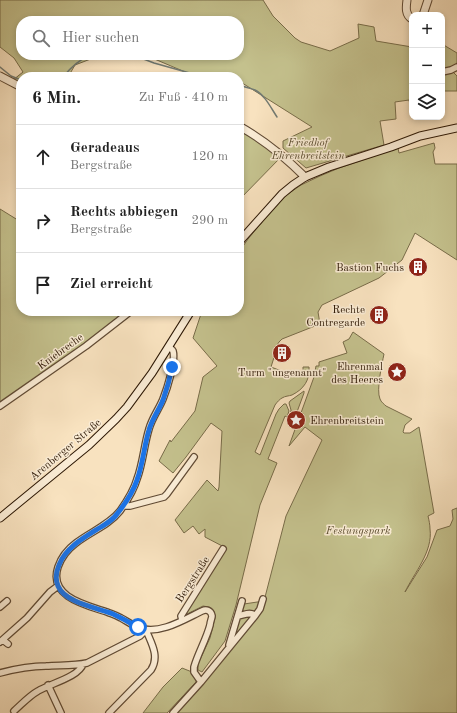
<!DOCTYPE html>
<html lang="de">
<meta charset="utf-8">
<style>
body{margin:0;font-family:"Old Standard TT",serif;background:#f2f2f2;color:#222}
.controls{position:absolute;right:12px;top:12px;display:grid;overflow:hidden;border-radius:8px;box-shadow:0 2px 6px #0003}
.controls button{width:36px;height:36px;display:grid;place-items:center;padding:0;border:0;border-bottom:1px solid #e0e0e0;background:#fff;color:#222;font:20px sans-serif}
.stop{position:absolute;width:12px;height:12px;margin:-9px;border:3px solid #1a73e8;border-radius:50%;background:#fff}
.stop.end{background:#1a73e8;border-color:#fff;box-shadow:0 1px 4px #0008}
.list{margin:0;padding:0;list-style:none}
h2{display:flex;justify-content:space-between;align-items:center;height:52px;margin:0;padding:0 16px;font-size:17px}
h2 small{font-size:13px;font-weight:400;color:#767676}
.list li{display:grid;grid-template-columns:26px 1fr auto;gap:12px;align-items:center;box-sizing:border-box;height:64px;padding:0 16px;border-top:1px solid #e0e0e0}
.list b{display:block;font-size:15px;white-space:nowrap}
.list p{margin:0;font-size:13px;white-space:nowrap;color:#767676}
.list em{font-size:13px;font-style:normal;color:#767676}
.icon{flex:none;width:22px;height:22px;fill:none;stroke:currentColor;stroke-width:2;stroke-linecap:round;stroke-linejoin:round}
.map{position:relative;flex:none;width:457px;height:713px;overflow:hidden}
.search{position:absolute;background:#fff;box-shadow:0 2px 6px #0003;left:16px;top:16px;width:228px;height:44px;display:flex;align-items:center;gap:10px;box-sizing:border-box;padding:0 14px;border-radius:16px;color:#767676;font-size:15px}
.panel{position:absolute;background:#fff;box-shadow:0 2px 6px #0003;left:16px;top:72px;width:228px;height:244px;border-radius:16px}
.map>svg:first-child{display:block}
.green{fill:#c4c18d;stroke:#786c49}
.lines{fill:none;stroke-linecap:round;stroke-linejoin:round}
.stream{stroke:#727a72;stroke-width:1.5}
.minor-casing{stroke:#604a34;stroke-width:8}
.tertiary-casing{stroke:#604a34;stroke-width:9}
.secondary-casing{stroke:#2d1805;stroke-width:9}
.minor{stroke:#faecd5;stroke-width:5.5}
.tertiary{stroke:#faecd5;stroke-width:7}
.secondary{stroke:#faecd5;stroke-width:7}
.route{stroke:#1a73e8;stroke-width:5}
.labels{text-anchor:middle;stroke-width:3;stroke-linejoin:round;paint-order:stroke}
.park-label{font-size:11px;font-style:italic;fill:#5a4b2e;stroke:#faecd5}
.poi-label{font-size:11px;fill:#2d1805;stroke:#faecd5;text-anchor:end}
.street-label{font-size:11px;fill:#2d1805;stroke:#faecd5}
</style>
<div class="map">
<svg width="457" height="713" viewBox="0 0 457 713">
<rect width="100%" height="100%" fill="#f8e2bf"/>
<filter id="stains"><feTurbulence type="fractalNoise" baseFrequency=".005" numOctaves="4"/><feColorMatrix values="0 0 0 0 .2 0 0 0 0 .09 0 0 0 0 .02 0 0 0 .5 -.17"/></filter>
<radialGradient id="worn" r=".72"><stop offset=".6" stop-color="#630" stop-opacity="0"/><stop offset="1" stop-color="#630" stop-opacity=".3"/></radialGradient>
<path class="green" d="M0,0H263L273,16L295,38L301,42L330,51L359,38L358,24L374,27L376,41L412,47V113L409,100L395,102L396,119L380,121L384,145L306,168L283,148V141L312,127L239,81V77H230L219,75L210,77H197L145,55H239V21H21V55H101L75,65L68,77H21V83L13,80L23,72L14,58L0,47Z
M442,44L457,53V65L453,72L457,76V91H442Z
M239,129L253,137L280,158L239,200Z
M434,143L435,148L433,152L435,164H457V260L415,233L402,260L379,278L322,305L318,312L320,324L282,339L279,342L276,347V351L271,367L292,375L301,377L303,375V367H309C310,380 304,389 292,395C289,396 285,396 282,398C280,399 277,402 275,405L255,452L260,455L276,414L279,409L284,404H286L289,411L287,417L285,416L268,459L277,463L260,505L236,605L225,641L202,672L198,670V664L210,638L215,618C215,613 214,609 209,607L203,606L183,616L196,596L204,585L211,571L222,555L226,548L205,537V529L199,534L193,526L184,533L175,520L207,480L218,491L219,487L222,431L211,423L186,457L173,473L159,461L170,440L171,442L195,411L203,377L217,366L193,338L202,311H239V252L248,239L282,198L301,185L320,176L339,168L398,148L399,153Z
M0,209L21,222V311H127L91,340L0,403Z
M353,332L384,354C382,364 376,390 380,399C381,402 384,404 386,406L412,419L405,425L403,432L404,433H410L419,427L434,513L428,516C429,520 430,525 430,529C433,552 414,573 405,592L427,557L437,530L450,526L453,519L452,510L457,508V713H175L231,649L244,604L264,601L286,516L322,440L305,427L289,446L314,377L316,366H319V362L347,353L343,342L349,339Z
M304,391V393L294,420L290,418L291,410L289,403L290,401Z
M182,668L192,672L196,680V682L167,713H143L163,687Z"/>
<g class="lines">
<path class="stream" d="M133,55L154,63L204,77
M0,67L11,76L21,80
M63,77C71,67 79,60 90,55
M239,85C244,87 250,88 255,90C265,95 271,108 277,117"/>
<defs>
<path id="minor" d="M442,72L451,70L457,67
M169,347C171,349 172,349 173,351C176,361 167,389 163,399C159,409 152,418 149,429C144,445 143,463 137,479C134,490 127,501 120,511C109,525 90,532 76,543C68,549 61,558 58,567C48,597 86,605 107,612C112,614 116,615 121,618C127,621 133,626 140,628C160,635 185,619 202,611C206,609 211,610 212,616C212,618 210,622 210,625C206,640 198,653 194,667V672L201,682
M0,406L86,346L131,311
M124,505L126,506H130L164,497L167,494L194,457
M0,607L7,601
M238,616C244,615 251,611 255,616
M182,620L181,616L223,549
M3,640L8,644
M0,642L27,618L50,592L58,586
M229,645L242,601
M0,673C15,669 30,666 46,666C60,665 74,666 87,663L140,636L146,630C151,643 160,656 151,670L109,713
M48,685L61,713
M14,711C22,704 29,696 38,691C49,684 79,677 83,664
M173,713L201,682L255,616L260,609L263,599"/>
<path id="tertiary" d="M407,0C406,7 405,15 412,19
M423,15L428,0
M0,76L21,87
M239,126C264,140 285,157 305,177"/>
<path id="secondary" d="M239,242L282,194L293,185L305,177L329,167L391,147L420,136L457,128
M0,518L89,445L116,419L127,407L152,373L191,311"/>
</defs>
<use href="#minor" class="minor-casing"/>
<use href="#tertiary" class="tertiary-casing"/>
<use href="#secondary" class="secondary-casing"/>
<use href="#minor" class="minor"/>
<use href="#tertiary" class="tertiary"/>
<use href="#secondary" class="secondary"/>
</g>
<g class="lines">
<path class="route" d="M138,627C130,623 122,618 113,614C98,608 65,603 58,586C55,579 56,572 59,565C66,547 85,537 101,527C107,523 113,520 117,514C125,504 133,492 137,480C143,464 144,446 149,430C152,419 159,410 163,400C167,389 170,378 172,367"/>
</g>
<defs>
<symbol id="building-disc" viewBox="-11 -11 22 22"><circle r="9.5" fill="#8f2418" stroke="#faecd5"/><path d="M-4-6H4V6H1V3H-1V6H-4ZM-2.5-4.3h1.7v1.8h-1.7ZM.8-4.3h1.7v1.8H.8ZM-2.5-1h1.7V.8h-1.7ZM.8-1h1.7V.8H.8Z" fill="#fff"/></symbol>
<symbol id="sight-disc" viewBox="-11 -11 22 22"><circle r="9.5" fill="#8f2418" stroke="#faecd5"/><path d="M0-6L1.8-2.2L6-1.7L2.9 1.2L3.7 5.4L0 3.3L-3.7 5.4L-2.9 1.2L-6-1.7L-1.8-2.2Z" fill="#fff"/></symbol>
</defs>
<g fill-rule="evenodd">
<use href="#building-disc" x="407" y="256" width="22" height="22"/>
<use href="#building-disc" x="368" y="304" width="22" height="22"/>
<use href="#building-disc" x="271" y="342" width="22" height="22"/>
<use href="#sight-disc" x="386" y="361" width="22" height="22"/>
<use href="#sight-disc" x="285" y="409" width="22" height="22"/>
</g>
<g class="labels">
<g class="park-label">
<text x="308" y="146">Friedhof<tspan x="308" dy="13">Ehrenbreitstein</tspan></text>
<text x="358" y="534">Festungspark</text>
</g>
<g class="poi-label">
<text x="404" y="271">Bastion Fuchs</text>
<text x="365" y="313">Rechte<tspan x="365" dy="13">Contregarde</tspan></text>
<text x="383" y="370">Ehrenmal<tspan x="383" dy="13">des Heeres</tspan></text>
<text x="282" y="376" text-anchor="middle">Turm "ungenannt"</text>
<text x="310" y="424" text-anchor="start">Ehrenbreitstein</text>
</g>
<g class="street-label">
<text transform="translate(60 351) rotate(-36)" y="4">Kniebreche</text>
<text transform="translate(65 449) rotate(-40)" y="4">Arenberger Straße</text>
<text transform="translate(192 579) rotate(-57)" y="4">Bergstraße</text>
</g>
</g>
<rect width="100%" height="100%" filter="url(#stains)"/>
<rect width="100%" height="100%" fill="url(#worn)"/>
</svg>
<div class="controls">
<button>+</button>
<button>−</button>
<button><svg class="icon" aria-label="layers" viewBox="0 0 24 24"><path d="M12 4l9 5-9 5-9-5zM3 14l9 5 9-5"/></svg></button>
</div>
<div class="stop" style="left:138px;top:627px"></div>
<div class="stop end" style="left:172px;top:367px"></div>
<div class="search"><svg class="icon" aria-label="search" viewBox="0 0 24 24"><circle cx="10" cy="10" r="6"/><path d="M15 15l6 6"/></svg>Hier suchen</div>
<section class="panel">
<h2>6 Min.<small>Zu Fuß · 410 m</small></h2>
<ul class="list">
<li><svg class="icon" aria-label="ahead" viewBox="0 0 24 24"><path d="M12 20V5M6 11l6-6 6 6"/></svg><div><b>Geradeaus</b><p>Bergstraße</p></div><em>120 m</em></li>
<li><svg class="icon" aria-label="right" viewBox="0 0 24 24"><path d="M7 20v-9h11M14 6l5 5-5 5"/></svg><div><b>Rechts abbiegen</b><p>Bergstraße</p></div><em>290 m</em></li>
<li><svg class="icon" aria-label="arrive" viewBox="0 0 24 24"><path d="M6 21V4h12l-3 4 3 4H6"/></svg><div><b>Ziel erreicht</b></div></li>
</ul>
</section>
</div>
